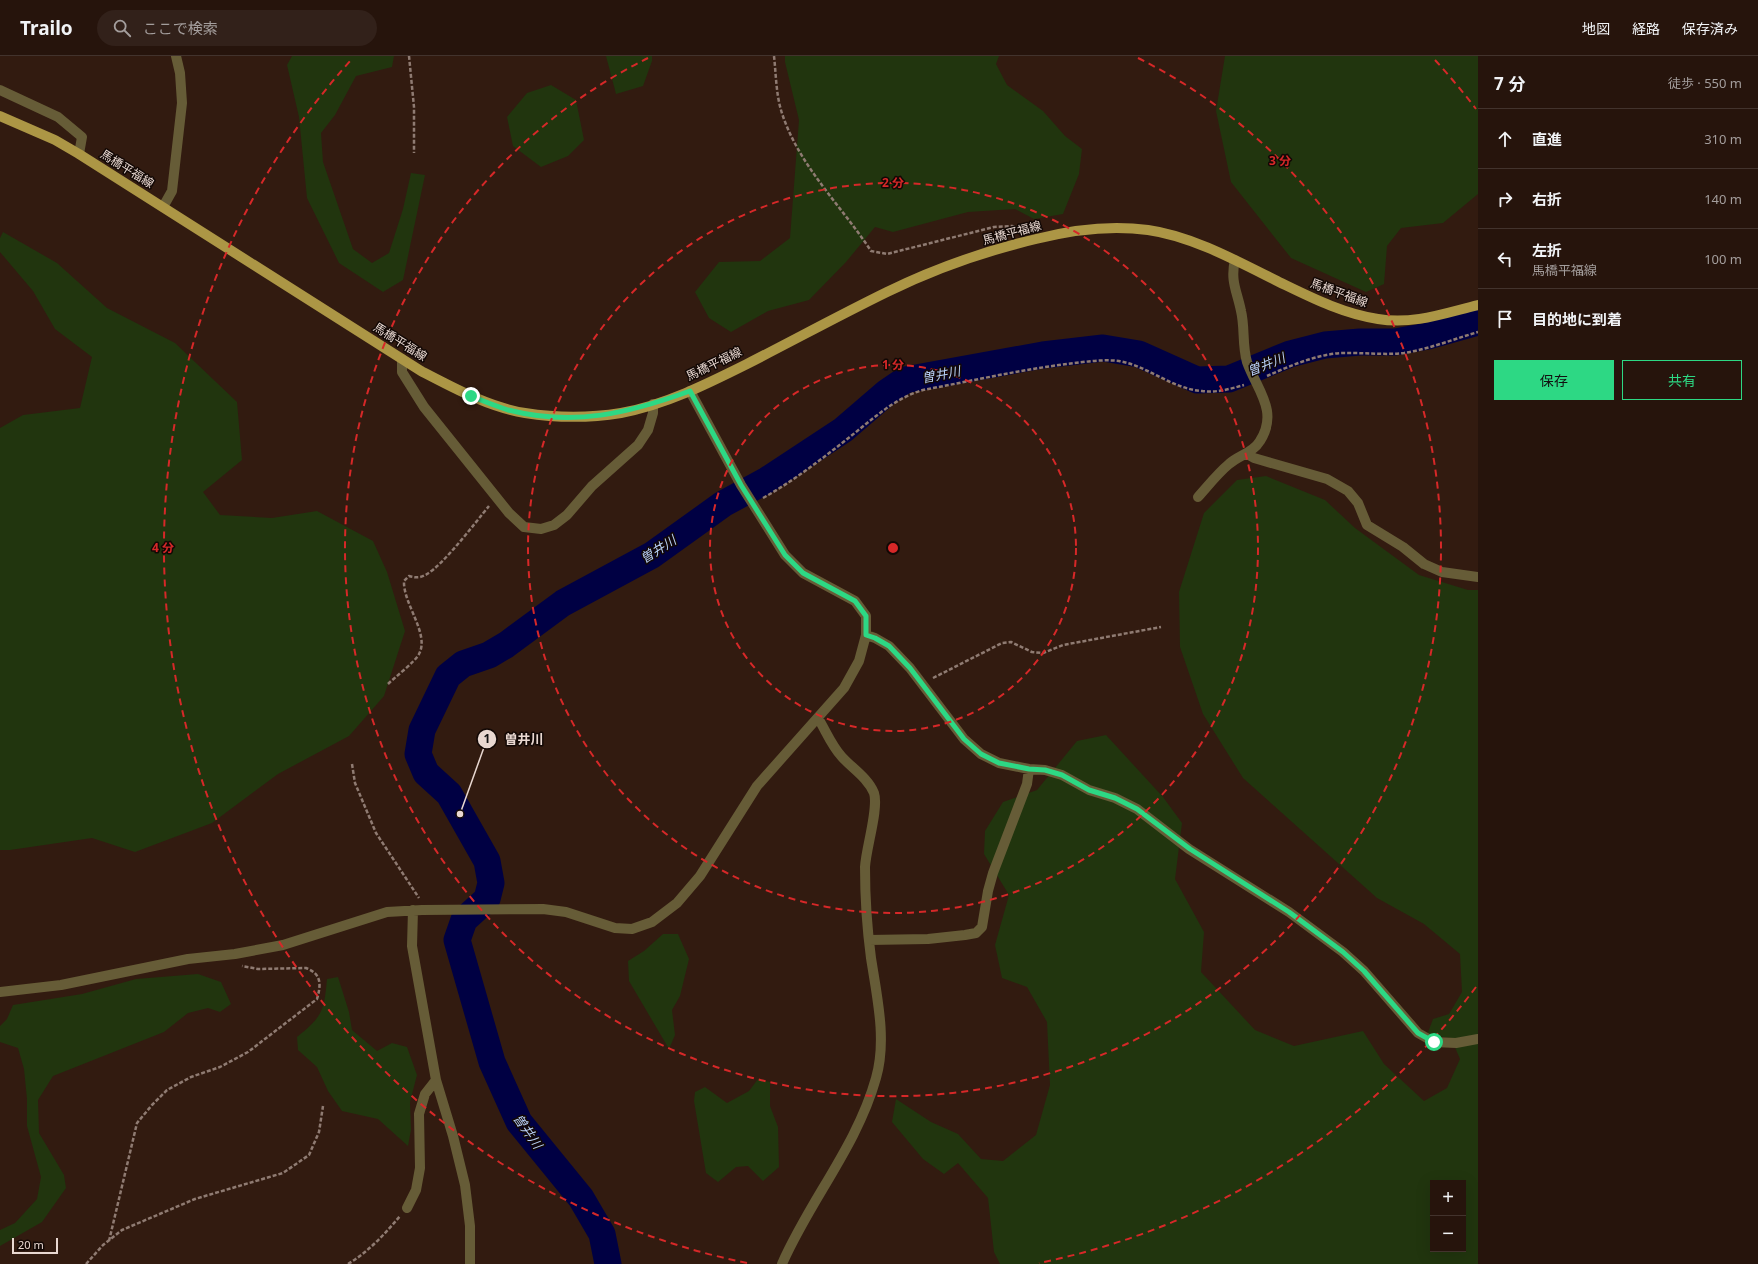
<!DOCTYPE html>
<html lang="ja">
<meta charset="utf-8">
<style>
body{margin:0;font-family:"Noto Sans","Noto Sans JP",sans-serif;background:#32211a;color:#f1f3f6}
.controls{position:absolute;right:12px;bottom:12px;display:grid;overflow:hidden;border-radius:0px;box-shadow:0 4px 16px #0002}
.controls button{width:36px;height:36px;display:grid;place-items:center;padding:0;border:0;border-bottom:1px solid #42332d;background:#26140c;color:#f1f3f6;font:20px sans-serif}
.scale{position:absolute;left:12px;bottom:10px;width:46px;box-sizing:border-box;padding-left:4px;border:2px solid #e9d8d1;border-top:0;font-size:11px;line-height:14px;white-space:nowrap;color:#e9d8d1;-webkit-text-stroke:3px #120805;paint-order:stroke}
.stop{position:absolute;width:12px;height:12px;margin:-9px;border:3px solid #2dd884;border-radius:50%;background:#fff}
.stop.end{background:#2dd884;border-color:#fff;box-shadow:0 1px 4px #0008}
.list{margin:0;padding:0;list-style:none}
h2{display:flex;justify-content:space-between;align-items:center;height:52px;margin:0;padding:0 16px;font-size:17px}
h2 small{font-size:13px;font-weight:400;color:#a49e9d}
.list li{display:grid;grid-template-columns:26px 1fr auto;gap:12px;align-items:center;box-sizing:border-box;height:60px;padding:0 16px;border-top:1px solid #42332d}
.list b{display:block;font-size:15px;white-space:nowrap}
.list p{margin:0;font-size:13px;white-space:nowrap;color:#a49e9d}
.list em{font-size:13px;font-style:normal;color:#a49e9d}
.actions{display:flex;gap:8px;padding:12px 16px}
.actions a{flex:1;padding:9px 0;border:1px solid #2dd884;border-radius:0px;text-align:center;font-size:14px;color:#2dd884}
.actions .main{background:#2dd884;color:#111}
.icon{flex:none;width:22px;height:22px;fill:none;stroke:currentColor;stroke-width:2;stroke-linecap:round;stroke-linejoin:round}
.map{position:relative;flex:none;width:1478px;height:1208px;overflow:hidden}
header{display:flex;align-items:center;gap:24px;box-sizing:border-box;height:56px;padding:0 20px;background:#26140c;border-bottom:1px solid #42332d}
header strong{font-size:19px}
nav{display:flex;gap:22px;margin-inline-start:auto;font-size:14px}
.search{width:280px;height:36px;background:#32211a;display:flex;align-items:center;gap:10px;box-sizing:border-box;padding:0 14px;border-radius:22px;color:#a49e9d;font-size:15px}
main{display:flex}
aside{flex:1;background:#26140c}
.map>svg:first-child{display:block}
.green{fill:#21350e;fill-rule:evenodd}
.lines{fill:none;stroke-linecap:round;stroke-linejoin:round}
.river{stroke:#000043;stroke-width:27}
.path{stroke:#8f7b72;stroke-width:2.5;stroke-dasharray:4 2;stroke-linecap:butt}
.minor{stroke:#665c37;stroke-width:10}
.major{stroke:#ac9645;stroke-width:10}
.route{stroke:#2dd884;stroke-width:5}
.ring{fill:none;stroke:#d62828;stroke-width:2;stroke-dasharray:7 5}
.labels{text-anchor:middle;stroke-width:3;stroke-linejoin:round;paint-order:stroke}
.street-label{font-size:12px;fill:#e9d8d1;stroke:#120805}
.water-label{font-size:13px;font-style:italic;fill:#b8d0f8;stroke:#120805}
.centre{fill:#d62828;stroke:#120805;stroke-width:2}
.ring-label{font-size:12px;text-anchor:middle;font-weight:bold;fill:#d62828;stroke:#120805;stroke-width:3;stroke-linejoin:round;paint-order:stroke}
.leader{fill:none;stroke:#e9d8d1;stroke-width:1.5}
.callout-dot{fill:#e9d8d1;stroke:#120805;stroke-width:1.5}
.mark-label{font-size:12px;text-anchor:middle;font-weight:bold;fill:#111}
.callout-label{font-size:13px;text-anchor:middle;font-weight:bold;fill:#e9d8d1;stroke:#120805;stroke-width:3;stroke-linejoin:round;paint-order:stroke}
</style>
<header>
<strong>Trailo</strong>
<div class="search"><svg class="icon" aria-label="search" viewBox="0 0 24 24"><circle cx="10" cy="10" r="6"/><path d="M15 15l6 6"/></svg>ここで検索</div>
<nav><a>地図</a><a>経路</a><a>保存済み</a></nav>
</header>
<main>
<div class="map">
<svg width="1478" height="1208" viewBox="0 0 1478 1208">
<rect width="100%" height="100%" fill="#321b10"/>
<path class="green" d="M292,0H394L392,11L356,20L335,59L321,77L323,106L353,193L372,207L389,197L403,153L411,117L425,119L403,224L383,236L339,207L307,142L299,61L287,9Z
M606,0H652V5L643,30L616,38Z
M785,0H999L996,8L1007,29L1043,55L1065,80L1082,93L1079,118L1063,158L1034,163L1015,153L968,156L893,176L875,171L846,206L809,244L768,255L731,276L709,262L695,236L719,206L760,205L790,182L799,64L785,6Z
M1225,0H1478V138L1443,167L1401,172L1387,190L1384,228L1366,236L1291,202L1231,126L1216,55Z
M551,29L576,44L584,84L568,100L541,111L513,90L507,61L527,37Z
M3,176L57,207L107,252L175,287L237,346L242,404L203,436L220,459L272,462L317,455L373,485L387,516L405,575L384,640L349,680L278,718L212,767L135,796L92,782L10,794H0V372L23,359L80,352L92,301L55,273L33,235L0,196V182Z
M1266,420L1325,444L1355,472L1419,519L1468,534H1478V1208H1000L994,1196L988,1142L958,1107L944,1118L923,1103L892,1066L896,1043L931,1066L958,1078L981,1103L1003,1105L1036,1079L1050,1029L1047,966L1027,931L1002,922L995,889L1009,839L984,798L985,775L1003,746L1037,734L1077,685L1106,679L1163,741L1182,767L1175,823L1204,876L1201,916L1255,974L1294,990L1363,975L1384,1008L1424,1045L1447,1032L1460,1003L1451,982L1427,979L1433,963L1449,958L1462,936L1460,898L1424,868L1377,842L1243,722L1203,658L1180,591L1179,536L1204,457L1237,424ZM1433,1127H1463V1193H1433Z
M663,878H678L689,903L680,940L672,954L675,979L669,993L629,925L628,905L644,895Z
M198,918L221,926L231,948L220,956L208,952L188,957L164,976L53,1020L38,1044L39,1077L64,1119L66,1132L42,1166L0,1190V1174L15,1167L37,1143L41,1121L27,1070V1043L24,1013L18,992L0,986V970L7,963L13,949L82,938L136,923Z
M338,921L349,956L352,974L377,995L392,987L407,991L417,1019L410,1046L411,1074L408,1090L378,1063L342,1055L328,1035L317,1011L298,994L297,981C323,960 324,955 327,923Z
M758,1023L770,1026V1050L778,1071L779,1111L763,1125L748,1110L736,1111L718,1126L706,1117L694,1045L695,1036L705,1031L727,1047L749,1035Z"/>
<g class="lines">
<path class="river" d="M608,1208L602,1178L581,1142L519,1066L492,1006L457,884L464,864L487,843L491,827L487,805L449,738L426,717L418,698L422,674L448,620L463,608L489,599L506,589L563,547L652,499L723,448L767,424L843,374L886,337L905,324L1043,299L1103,292L1139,298L1197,324L1229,323L1290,298L1325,289L1360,286H1395L1428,280L1478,266"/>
<path class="path" d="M409,0L414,51V97
M774,0C776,18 776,37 781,54C797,108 841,149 871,195L887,198L994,171L1012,170L1022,173
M1267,320C1292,309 1322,296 1349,297C1368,297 1386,299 1404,297C1429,293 1454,283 1478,276
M763,442C795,424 823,402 851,380C874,362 895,342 923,334C971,325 1019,314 1067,308C1084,306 1102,303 1119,305C1148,310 1172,333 1202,335C1216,337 1230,333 1244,329
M933,622L1002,587L1011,586L1032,596L1043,597L1063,589L1161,571
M388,628C395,621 415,606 419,598C430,578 403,548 404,525L409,520C416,522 421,522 427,518C444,508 475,467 489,450
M352,708L355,727L376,777L419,842
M109,1185L137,1067L152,1049L167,1034L191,1021L220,1011L248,996L317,943C321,929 322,918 306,912L258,913L242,910
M86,1208L103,1189L122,1174L195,1143L283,1117L309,1099L319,1076L323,1050
M348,1208C368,1196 385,1178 400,1160"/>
<path class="minor" d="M0,34L58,61L82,81L79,98
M163,151L172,135L182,47L180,17L176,0
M402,303V316L424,351L509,457L524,471L541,473L554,469L567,459L592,430L638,389L648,374L653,357V348
M1247,398L1254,402L1327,423L1348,435L1358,447L1367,469L1403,491L1424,508L1442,516L1478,521
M1198,441C1208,430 1217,418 1229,408C1239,399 1253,397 1260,385C1279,355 1257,334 1247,306C1242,289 1245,271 1241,255C1237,235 1230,225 1235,204
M866,579L875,582L889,590L910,612L964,683L981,698L999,707L1029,713L1045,714L1062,719L1089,734L1115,742L1137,753L1189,793L1289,856L1343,896L1364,915L1418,977L1434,986L1456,987L1478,983
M413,854L412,890L436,1024L453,1080L465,1129L470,1170V1208
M869,884L928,883L965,879L976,877L982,871L988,835L993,817L1027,728L1029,713
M0,936L61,929L188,903L235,898L283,889L387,856L422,854L543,853L566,856L615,872L632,873L652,866L677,847L700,820L757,730L844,632L859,605L866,579V560L855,545L803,517L785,499L741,429L690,335
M407,1152L416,1134L420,1112L419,1058L425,1038L436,1024
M782,1208C810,1144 857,1090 876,1022C887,984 877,941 871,902C867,872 865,841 865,811C866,792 879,752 874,737C868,722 852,712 842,701C831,689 826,675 818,662"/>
<path class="major" d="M0,60L55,84L79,98L421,315C454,332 488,351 525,357C557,362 590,362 621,357C665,349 707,328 747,308C794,284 840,259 887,236C934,213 985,195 1036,183C1071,174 1112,169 1148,174C1192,180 1239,206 1279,226C1310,241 1343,258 1378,263C1413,269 1445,257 1478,249"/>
</g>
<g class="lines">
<path class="route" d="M471,340C483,345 496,350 508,354C574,371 629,357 690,335L741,429L785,499L803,517L855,545L866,560V579L875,582L889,590L910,612L964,683L981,698L999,707L1029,713L1045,714L1062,719L1089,734L1115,742L1137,753L1190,793L1289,856L1343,896L1364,915L1418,977L1434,986"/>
</g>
<g class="ring">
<circle cx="893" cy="492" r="183"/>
<circle cx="893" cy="492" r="365"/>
<path d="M1138 2A548 548 0 1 1 648 2"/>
<path d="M1476 931A730 730 0 0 1 1039 1207M747 1207A730 730 0 0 1 351 4M1435 4A730 730 0 0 1 1476 53"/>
</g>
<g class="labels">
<g class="street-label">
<text transform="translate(127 113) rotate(32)" y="4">馬橋平福線</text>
<text transform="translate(1012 177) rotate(-15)" y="4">馬橋平福線</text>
<text transform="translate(1339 237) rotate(20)" y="4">馬橋平福線</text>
<text transform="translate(400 286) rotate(32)" y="4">馬橋平福線</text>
<text transform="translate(714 308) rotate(-26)" y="4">馬橋平福線</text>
</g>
<g class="water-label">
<text transform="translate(1266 308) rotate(-22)" y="5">曽井川</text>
<text transform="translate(941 318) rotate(-11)" y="5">曽井川</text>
<text transform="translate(658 493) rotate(-33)" y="5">曽井川</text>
<text transform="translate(528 1075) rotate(55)" y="5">曽井川</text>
</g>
</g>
<circle cx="893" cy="492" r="6" class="centre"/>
<g class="ring-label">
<text x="1280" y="109">3 分</text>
<text x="893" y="131">2 分</text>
<text x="893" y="313">1 分</text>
<text x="163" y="496">4 分</text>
</g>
<path class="leader" d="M460 758L487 683"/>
<g class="callout-dot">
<circle cx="460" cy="758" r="4"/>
<circle cx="487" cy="683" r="10"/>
</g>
<g class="mark-label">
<text x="487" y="687">1</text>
</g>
<g class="callout-label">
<text x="524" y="688">曽井川</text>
</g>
</svg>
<div class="controls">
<button>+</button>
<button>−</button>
</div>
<div class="scale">20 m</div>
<div class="stop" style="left:1434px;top:986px"></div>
<div class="stop end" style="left:471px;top:340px"></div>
</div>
<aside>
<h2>7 分<small>徒歩 · 550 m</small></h2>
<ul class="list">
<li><svg class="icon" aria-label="ahead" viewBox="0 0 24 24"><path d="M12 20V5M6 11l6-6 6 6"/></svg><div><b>直進</b></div><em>310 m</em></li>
<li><svg class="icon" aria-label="right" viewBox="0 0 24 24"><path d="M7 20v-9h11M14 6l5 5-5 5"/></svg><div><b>右折</b></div><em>140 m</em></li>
<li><svg class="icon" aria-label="left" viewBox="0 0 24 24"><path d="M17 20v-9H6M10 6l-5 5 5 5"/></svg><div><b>左折</b><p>馬橋平福線</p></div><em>100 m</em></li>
<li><svg class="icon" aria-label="arrive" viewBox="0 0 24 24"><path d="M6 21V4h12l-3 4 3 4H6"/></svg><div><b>目的地に到着</b></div></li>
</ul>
<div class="actions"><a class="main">保存</a><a>共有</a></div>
</aside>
</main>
